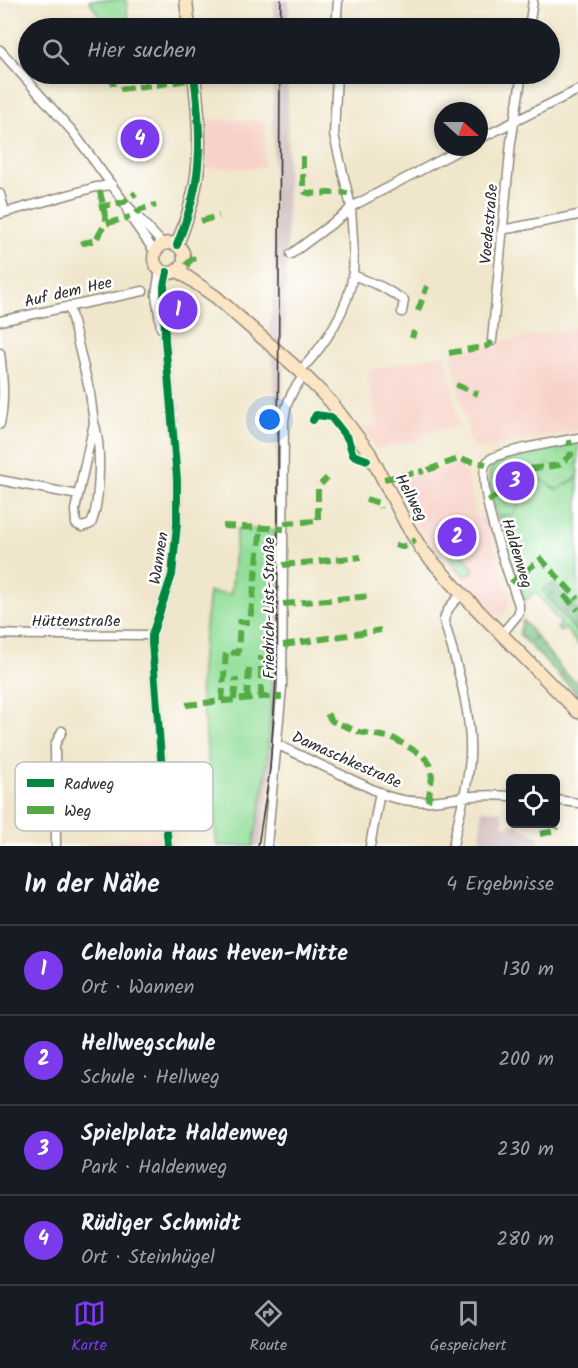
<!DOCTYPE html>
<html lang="de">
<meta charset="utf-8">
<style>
body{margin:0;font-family:Kalam,sans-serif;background:#242831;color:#f1f3f6}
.controls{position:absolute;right:18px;bottom:18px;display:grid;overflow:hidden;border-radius:9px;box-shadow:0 3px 9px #0003}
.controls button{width:54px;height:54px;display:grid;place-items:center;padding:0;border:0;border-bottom:2px solid #363941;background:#171b24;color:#f1f3f6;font:30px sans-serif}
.compass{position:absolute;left:434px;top:102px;width:54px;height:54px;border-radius:50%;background:#171b24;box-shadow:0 3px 9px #0003;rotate:111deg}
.you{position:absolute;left:270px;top:420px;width:21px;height:21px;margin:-15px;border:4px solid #fff;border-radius:50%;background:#1a73e8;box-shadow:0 0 0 9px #1a73e833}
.badge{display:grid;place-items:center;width:39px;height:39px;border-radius:50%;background:#7c3aed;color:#fff;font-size:20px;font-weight:700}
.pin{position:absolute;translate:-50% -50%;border:3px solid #fff;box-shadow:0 2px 6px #0006}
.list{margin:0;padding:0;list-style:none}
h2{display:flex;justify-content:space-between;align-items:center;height:78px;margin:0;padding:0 24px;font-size:26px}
h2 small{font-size:20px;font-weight:400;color:#9ea1a6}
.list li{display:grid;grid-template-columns:39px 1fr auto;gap:18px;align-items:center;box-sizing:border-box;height:90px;padding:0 24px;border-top:2px solid #363941}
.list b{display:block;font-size:22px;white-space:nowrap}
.list p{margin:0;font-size:20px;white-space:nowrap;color:#9ea1a6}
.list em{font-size:20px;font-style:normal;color:#9ea1a6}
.icon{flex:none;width:33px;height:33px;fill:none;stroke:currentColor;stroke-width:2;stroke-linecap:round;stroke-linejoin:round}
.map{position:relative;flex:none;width:578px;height:846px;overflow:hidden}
.search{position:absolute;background:#171b24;box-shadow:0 3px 9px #0003;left:18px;right:18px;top:18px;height:66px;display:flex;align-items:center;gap:15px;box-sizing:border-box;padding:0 21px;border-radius:33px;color:#9ea1a6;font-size:22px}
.sheet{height:438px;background:#171b24}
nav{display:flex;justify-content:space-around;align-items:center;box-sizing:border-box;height:84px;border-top:2px solid #363941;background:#171b24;font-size:16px;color:#9ea1a6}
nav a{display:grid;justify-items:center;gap:3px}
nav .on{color:#7c3aed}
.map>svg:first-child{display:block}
.built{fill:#f7d1c7}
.industrial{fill:#d2bfc0}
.green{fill:#93de9a;stroke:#5f8462;stroke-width:1.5}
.forest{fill:url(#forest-firs);stroke:#507456;stroke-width:1.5}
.park{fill:url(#park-crowns);stroke:#5f8462;stroke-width:1.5}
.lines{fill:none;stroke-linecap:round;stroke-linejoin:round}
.street-casing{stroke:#8e887b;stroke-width:11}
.secondary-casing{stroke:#8e887b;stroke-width:15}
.street{stroke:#fff;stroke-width:8}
.secondary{stroke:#fce5c4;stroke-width:12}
.tram{stroke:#2b2b2b;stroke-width:1.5}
.quiet{stroke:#54ab44;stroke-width:6;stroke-dasharray:12 6;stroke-linecap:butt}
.cycleway-casing{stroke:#fff;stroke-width:11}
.cycleway{stroke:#00873e;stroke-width:8}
.labels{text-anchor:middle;stroke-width:5;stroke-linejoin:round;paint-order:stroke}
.street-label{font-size:16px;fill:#2b2b2b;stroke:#fff}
.key{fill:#fff;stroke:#bfbfbf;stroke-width:1.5}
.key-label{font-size:16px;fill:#2b2b2b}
</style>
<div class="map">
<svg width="578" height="846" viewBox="0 0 578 846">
<defs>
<pattern id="forest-firs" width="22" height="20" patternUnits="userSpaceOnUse" patternTransform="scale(1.5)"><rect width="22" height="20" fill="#76bd82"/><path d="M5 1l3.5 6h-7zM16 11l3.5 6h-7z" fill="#619a6b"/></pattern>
<pattern id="park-crowns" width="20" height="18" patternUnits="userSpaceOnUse" patternTransform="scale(1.5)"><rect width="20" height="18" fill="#93de9a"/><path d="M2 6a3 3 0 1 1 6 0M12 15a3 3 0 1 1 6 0" fill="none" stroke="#7fbf85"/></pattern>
</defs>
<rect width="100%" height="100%" fill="#fff"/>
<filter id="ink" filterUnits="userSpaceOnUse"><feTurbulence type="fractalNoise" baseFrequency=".0167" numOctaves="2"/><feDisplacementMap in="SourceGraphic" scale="12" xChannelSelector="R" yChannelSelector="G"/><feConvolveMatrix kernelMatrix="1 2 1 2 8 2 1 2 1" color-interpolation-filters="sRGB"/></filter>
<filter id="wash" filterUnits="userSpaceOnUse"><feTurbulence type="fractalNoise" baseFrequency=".008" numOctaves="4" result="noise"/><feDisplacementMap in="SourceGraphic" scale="24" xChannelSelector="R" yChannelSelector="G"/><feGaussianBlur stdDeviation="1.35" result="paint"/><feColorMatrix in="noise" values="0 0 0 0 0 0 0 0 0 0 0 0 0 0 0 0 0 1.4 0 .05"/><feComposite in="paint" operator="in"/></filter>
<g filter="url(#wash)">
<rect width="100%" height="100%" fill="#f0e6cb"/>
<path class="built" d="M207,119L265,121L264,168H206Z
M578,328V430L474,449L468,432L451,354L488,344Z
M445,354L459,425L422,433L423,439L375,449L364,428L377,425L367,371Z
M462,464L464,471H466L476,518L485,516L488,529L510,599L506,611L496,616L430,547L419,530L393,482Z
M159,836L160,846H103L102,841Z"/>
<path class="industrial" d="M274,0H289L288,28H274Z
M273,74H288L287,245L284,335H282L280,364L286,369L284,371L281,408L279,678L271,779L263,828L259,846H252L265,778L274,625L273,588L276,530V412L272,355L274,337L269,333L274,288Z
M482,810L502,811L504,826L520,824V828L539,836L538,846H480Z"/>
<path class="green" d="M89,0H126L129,28H101V19Z
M578,477V645L565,628L560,632L557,628L561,624L536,592L523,602L498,518L503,515H513L529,488L542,479L557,490Z
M237,529L274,530C273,613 274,696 265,778C262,801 257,823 253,846H217L203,708C195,689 207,616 209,592L231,594Z"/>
<path class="forest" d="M553,583L578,612V634L542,590Z
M523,620L564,672L578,683V695L519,634Z"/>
<path class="park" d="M578,443V477L557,490L541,479L534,490L529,488L513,515H503L498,518C494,507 484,477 492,467C495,463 501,461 505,460Z
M459,547L474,570L465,577L449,557L451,551Z"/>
</g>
<g filter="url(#ink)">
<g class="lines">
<defs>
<path id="street" d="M336,28L338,0
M529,28L533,0
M0,50L73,132L124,202L163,244
M479,139L578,90
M0,194L5,212
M125,205L130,217L155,252
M0,214L96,187L112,185
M502,230L578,215
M291,254L345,214L351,207L334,135L337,74
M160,269L156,295L161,328
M167,272L164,286L165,340L177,479V524L172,575L152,635V644L168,846
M353,275L382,287L404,300L402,312
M69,306L90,393L94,423L75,510L76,524L82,527L91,524C100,504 102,444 94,423
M0,321L143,291
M492,341L511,142L522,74
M0,353C3,377 5,401 0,424
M300,371C324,346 349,309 353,273C355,251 352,229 351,207L465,147
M0,480L78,495
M0,634C51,636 101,634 152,635
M502,634L519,613V605C512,584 470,474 489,460C503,450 558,442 578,438
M278,745L387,796C415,805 434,801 462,797C478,795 495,795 510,796
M556,800L578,803
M56,846L55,745L62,731
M267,846L282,687L284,421C286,402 292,390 304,376
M370,846L380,792
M453,846C458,816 469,786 470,756C472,710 456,664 444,620C446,609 454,602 462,594"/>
<path id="secondary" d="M186,0L189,28
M154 258a15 15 0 1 1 30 0a15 15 0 1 1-30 0Z
M177,245C185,225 192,204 196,182C202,146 198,109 194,74
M177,270L216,297L300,371L331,402L369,452L406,524L422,550L462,594L578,712"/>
</defs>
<use href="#street" class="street-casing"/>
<use href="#secondary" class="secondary-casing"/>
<use href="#street" class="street"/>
<use href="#secondary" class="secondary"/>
<path class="tram" d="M280,28L281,0
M258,846L270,770L277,663L280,74"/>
<path class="quiet" d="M112,74L114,89
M156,85L194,79
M120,89L151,85
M303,156V188L305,192C314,196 334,191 348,193
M100,191L107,224
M99,207L124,202L136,193
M136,213L141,209L156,205
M201,221L219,216
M83,240L84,243L96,240L105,224L130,217
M186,265L192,259L199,258
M418,311L427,286
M412,338L414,331
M449,353L488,346L492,341
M456,385L478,394
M428,470L458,459L486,464
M384,479L424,471
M366,499L379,503L380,508
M488,501L515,484L528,469L559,465L571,455L569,440
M284,523L318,521V487L327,478
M223,526L284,529
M395,545L403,547L416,540
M283,565L361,557
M511,583L541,559L578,599
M564,595L578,610
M283,604L371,596
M283,645L381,630
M261,697V656
M247,699L249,669
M234,700L236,678
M222,701L226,652L238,653L240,622H250L261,528
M186,705L261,697H282
M327,714L332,721L359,732L393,738L422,755L430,764L432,777L428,802
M540,834L555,831L557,827"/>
<defs>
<path id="cycleway" d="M177,245C185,225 192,204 196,182C202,146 198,109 194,74
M167,272L164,286L165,340L177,479V524L172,575L152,635V644L168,846
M313,420L316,415L331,417L348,439L353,455L367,460"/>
</defs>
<use href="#cycleway" class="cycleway-casing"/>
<use href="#cycleway" class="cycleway"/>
</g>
</g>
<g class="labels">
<g class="street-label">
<text transform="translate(488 224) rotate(-85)" y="6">Voedestraße</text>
<text transform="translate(68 291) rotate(-13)" y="6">Auf dem Hee</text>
<text transform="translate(412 497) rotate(62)" y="6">Hellweg</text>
<text transform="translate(518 553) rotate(73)" y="6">Haldenweg</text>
<text transform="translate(158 558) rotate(-81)" y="6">Wannen</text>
<text transform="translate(268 608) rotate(-90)" y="6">Friedrich-List-Straße</text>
<text x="76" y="626">Hüttenstraße</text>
<text transform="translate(347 759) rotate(24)" y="6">Damaschkestraße</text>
</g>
</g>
<rect x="15" y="762" width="198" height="69" rx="9" class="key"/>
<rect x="27" y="779" width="27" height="8" fill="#00873e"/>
<rect x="27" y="806" width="27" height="8" fill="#54ab44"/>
<g class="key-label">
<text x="64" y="789">Radweg</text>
<text x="64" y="816">Weg</text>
</g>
</svg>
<div class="controls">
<button><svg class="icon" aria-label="locate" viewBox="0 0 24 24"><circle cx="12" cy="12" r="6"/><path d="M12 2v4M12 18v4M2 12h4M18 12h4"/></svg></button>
</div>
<svg class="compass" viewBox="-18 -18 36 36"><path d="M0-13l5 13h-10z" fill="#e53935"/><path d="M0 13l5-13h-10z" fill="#9ea1a6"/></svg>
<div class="you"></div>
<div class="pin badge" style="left:178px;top:310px">1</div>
<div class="pin badge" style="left:457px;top:537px">2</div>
<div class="pin badge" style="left:515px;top:481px">3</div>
<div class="pin badge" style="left:140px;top:139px">4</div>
<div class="search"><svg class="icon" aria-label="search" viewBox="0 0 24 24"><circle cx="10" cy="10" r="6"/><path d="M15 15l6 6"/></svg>Hier suchen</div>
</div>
<section class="sheet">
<h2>In der Nähe<small>4 Ergebnisse</small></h2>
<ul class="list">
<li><span class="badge">1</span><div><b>Chelonia Haus Heven-Mitte</b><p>Ort · Wannen</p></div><em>130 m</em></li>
<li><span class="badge">2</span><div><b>Hellwegschule</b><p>Schule · Hellweg</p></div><em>200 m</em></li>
<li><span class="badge">3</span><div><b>Spielplatz Haldenweg</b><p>Park · Haldenweg</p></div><em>230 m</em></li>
<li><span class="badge">4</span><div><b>Rüdiger Schmidt</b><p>Ort · Steinhügel</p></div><em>280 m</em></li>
</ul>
</section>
<nav>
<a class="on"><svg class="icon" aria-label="map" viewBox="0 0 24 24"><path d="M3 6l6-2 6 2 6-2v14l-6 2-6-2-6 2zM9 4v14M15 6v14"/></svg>Karte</a>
<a><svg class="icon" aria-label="directions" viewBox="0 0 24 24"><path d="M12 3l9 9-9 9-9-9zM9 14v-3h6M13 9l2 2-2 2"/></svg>Route</a>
<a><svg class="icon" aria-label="saved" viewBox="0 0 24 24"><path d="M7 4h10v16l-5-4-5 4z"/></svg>Gespeichert</a>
</nav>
